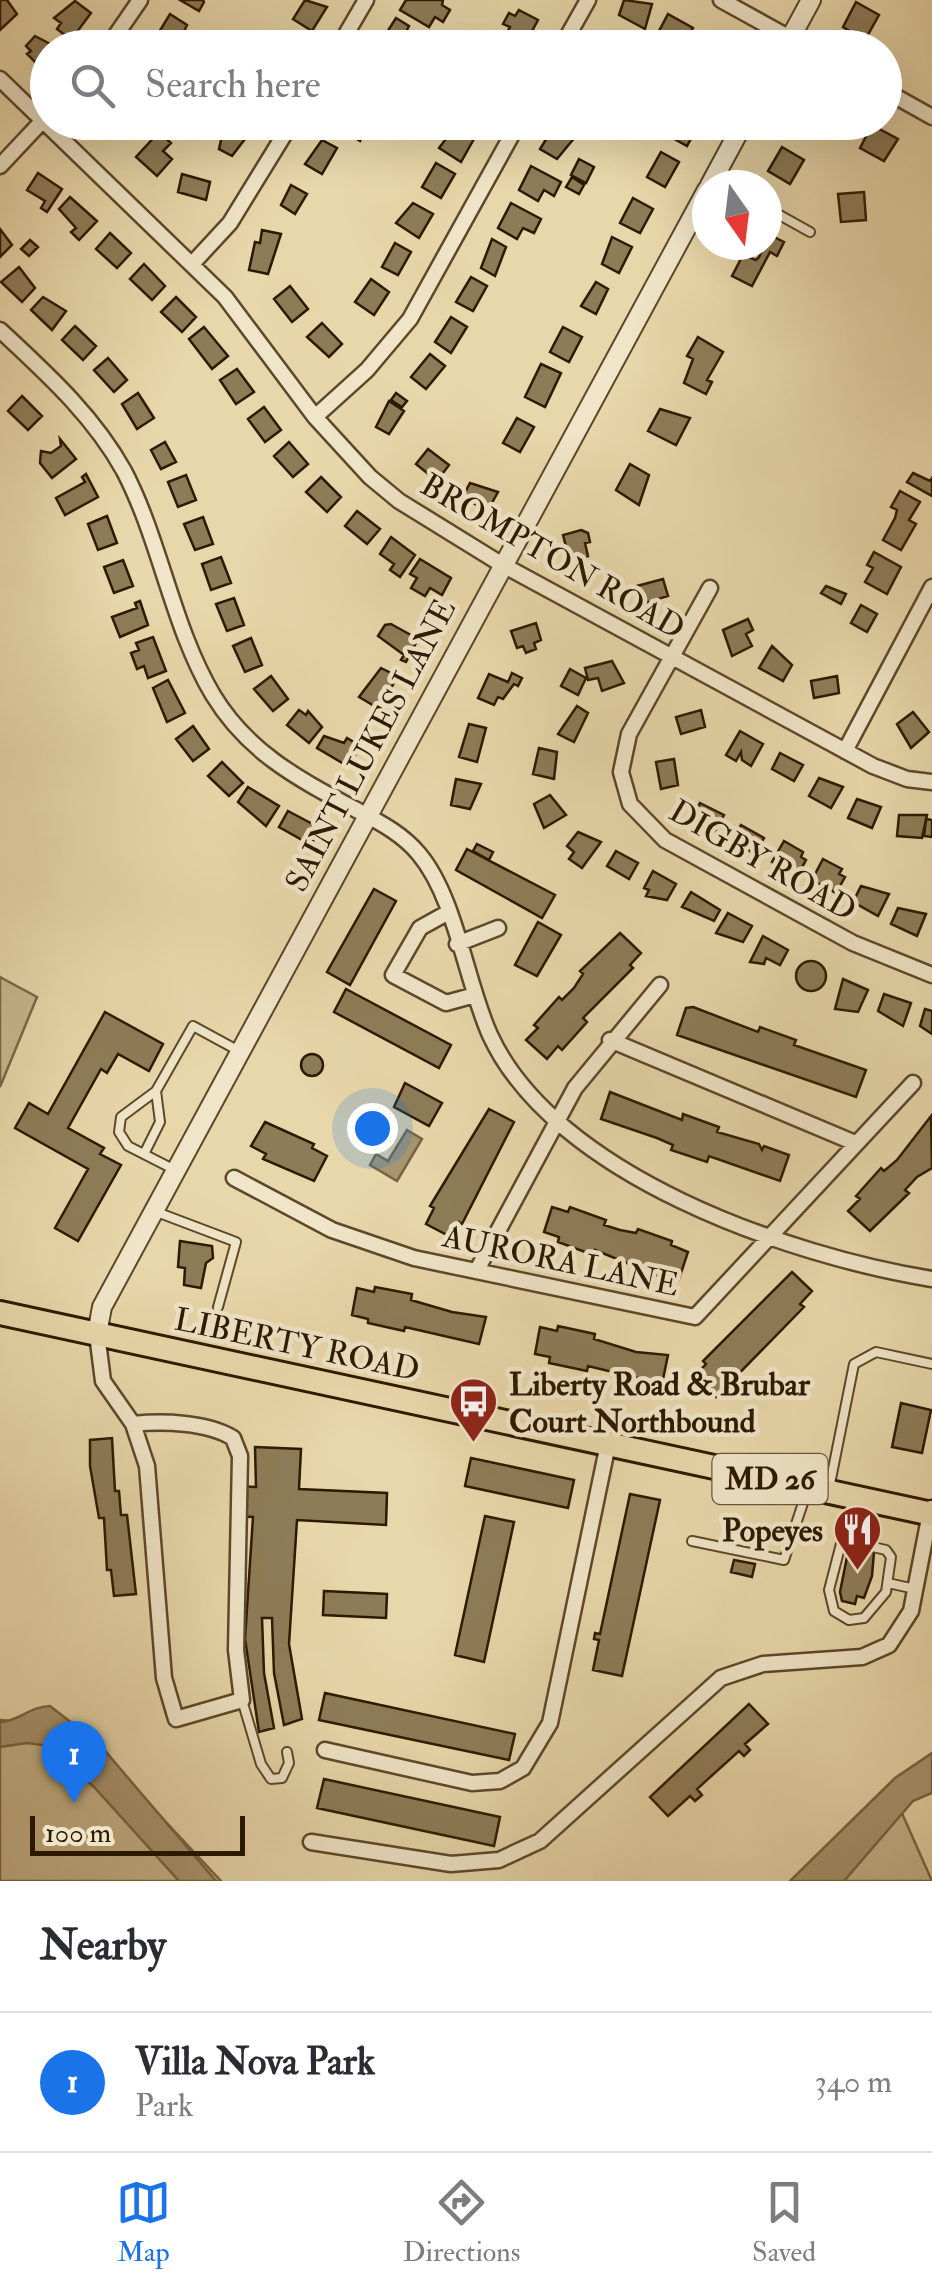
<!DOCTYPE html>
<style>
body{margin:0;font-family:"IM FELL Double Pica",serif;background:#f7f7f7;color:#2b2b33}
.compass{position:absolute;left:692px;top:170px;width:90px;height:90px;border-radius:50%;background:#fff;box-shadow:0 10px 40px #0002;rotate:166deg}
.scale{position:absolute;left:30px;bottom:25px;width:215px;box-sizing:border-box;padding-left:10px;border:5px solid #2d1900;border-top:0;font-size:28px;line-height:35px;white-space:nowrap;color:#2d1900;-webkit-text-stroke:8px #f0e5c8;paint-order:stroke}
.you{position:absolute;left:372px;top:1128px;width:35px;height:35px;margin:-25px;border:8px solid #fff;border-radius:50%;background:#1a73e8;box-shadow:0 0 0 15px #1a73e833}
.badge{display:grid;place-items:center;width:65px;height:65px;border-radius:50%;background:#1a73e8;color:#fff;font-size:32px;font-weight:700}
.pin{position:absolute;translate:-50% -82px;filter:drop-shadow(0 2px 5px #0008)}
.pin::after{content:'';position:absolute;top:52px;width:35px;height:30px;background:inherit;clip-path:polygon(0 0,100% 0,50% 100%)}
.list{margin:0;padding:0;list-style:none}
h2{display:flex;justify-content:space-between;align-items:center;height:130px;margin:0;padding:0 40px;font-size:42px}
h2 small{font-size:32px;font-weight:400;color:#7c7c81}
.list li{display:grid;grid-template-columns:65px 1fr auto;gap:30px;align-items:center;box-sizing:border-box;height:140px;padding:0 40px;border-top:2px solid #e1e1e2}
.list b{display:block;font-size:38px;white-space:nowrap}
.list p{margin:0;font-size:32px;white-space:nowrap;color:#7c7c81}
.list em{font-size:32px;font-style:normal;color:#7c7c81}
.icon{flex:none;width:55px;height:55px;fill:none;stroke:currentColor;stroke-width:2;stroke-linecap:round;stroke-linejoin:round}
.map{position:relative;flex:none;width:932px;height:1881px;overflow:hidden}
.search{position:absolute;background:#fff;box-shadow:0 10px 40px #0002;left:30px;right:30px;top:30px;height:110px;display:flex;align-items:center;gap:25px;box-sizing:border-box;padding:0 35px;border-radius:55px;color:#7c7c81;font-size:38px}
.sheet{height:270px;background:#fff}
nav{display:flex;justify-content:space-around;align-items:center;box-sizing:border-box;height:140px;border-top:2px solid #e1e1e2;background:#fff;font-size:28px;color:#7c7c81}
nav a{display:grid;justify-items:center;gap:5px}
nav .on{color:#1a73e8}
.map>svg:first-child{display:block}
.green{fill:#c8b78d;stroke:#7a6846;stroke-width:2.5}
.water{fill:#a89670;stroke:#776443;stroke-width:2.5}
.building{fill:#8e7c58;stroke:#2d1900;stroke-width:2.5}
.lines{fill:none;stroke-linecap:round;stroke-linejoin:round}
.service-casing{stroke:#5c482a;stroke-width:12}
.minor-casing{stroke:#5c482a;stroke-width:19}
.tertiary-casing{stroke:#5c482a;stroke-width:22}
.primary-casing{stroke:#2d1900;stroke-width:28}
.service{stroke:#f0e5c8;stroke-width:8}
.minor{stroke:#f0e5c8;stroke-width:14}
.tertiary{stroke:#f0e5c8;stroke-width:18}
.primary{stroke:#e8d7aa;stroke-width:22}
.labels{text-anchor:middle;stroke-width:9;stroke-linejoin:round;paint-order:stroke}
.shield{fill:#f0e5c8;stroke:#68563c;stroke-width:2.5}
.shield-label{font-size:30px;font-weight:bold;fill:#2d1900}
.street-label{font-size:32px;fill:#2d1900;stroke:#f0e5c8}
.poi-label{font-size:32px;font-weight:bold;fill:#2d1900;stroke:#f0e5c8;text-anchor:start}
</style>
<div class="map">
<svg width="932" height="1881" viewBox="0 0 932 1881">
<rect width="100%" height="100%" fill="#e8d7aa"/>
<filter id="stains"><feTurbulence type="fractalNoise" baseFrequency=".002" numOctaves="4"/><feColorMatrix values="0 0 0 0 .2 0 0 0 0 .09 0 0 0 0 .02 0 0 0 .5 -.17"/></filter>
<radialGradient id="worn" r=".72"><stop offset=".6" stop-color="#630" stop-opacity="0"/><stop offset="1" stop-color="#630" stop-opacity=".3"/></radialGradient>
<path class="green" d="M0,977L37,997L0,1087Z
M0,1720L76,1726L221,1881H0Z
M901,1811L932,1881H793Z"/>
<path class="water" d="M407,1130L422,1139L397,1181L370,1165L376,1154L388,1161Z
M50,1706L100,1745L216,1881H179L94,1787L49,1746L27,1743L0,1747V1722C20,1721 28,1707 50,1706Z
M932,1753V1793L913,1801L844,1881H790L895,1778Z"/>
<path class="building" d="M0,0H7L17,14L0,30Z
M180,0H203L204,2L199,11Z
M305,0L327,7L312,31L293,19Z
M406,0H443L442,5L450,10L443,22L435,17L429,27L400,10Z
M624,0L652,4L645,29L619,15Z
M75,1L91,13L71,40L57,29L61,23L54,18Z
M856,2L879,15L865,40L843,27Z
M519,10L538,20L525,44L506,34L510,27L503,24L509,13L515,16Z
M170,14L187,25L176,48L156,37Z
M668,14L693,28L680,48L669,44L672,38L659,31Z
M396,18L409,26L405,34L418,42L415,48H377Z
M35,36L58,48H48V63L40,67L27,54L31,51L26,46Z
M225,122L255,126L232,156L219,149Z
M361,122L368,127L360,141L331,123Z
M669,122H700L687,146L669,136Z
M555,125L576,136L557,159L540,149Z
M872,125L898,139L884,161L860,148Z
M455,127L475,137L461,162L439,148Z
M159,132L171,143L163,151L172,159L157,176L136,157Z
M322,140L337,148L322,174L305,164Z
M782,147L804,160L790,184L768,171Z
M661,152L679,162L665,187L647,177Z
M579,159L594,167L586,183L571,175Z
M436,163L455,174L441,198L422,187Z
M531,166L561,182L554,196L544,190L538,201L519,190Z
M38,173L62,189L47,212L41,208L45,201L27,190Z
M182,174L210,182L206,200L178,192Z
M572,177L584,185L579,194L566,187Z
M291,185L307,194L295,214L281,205Z
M864,192L866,220L841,222L838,194Z
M70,197L97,221L79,240L71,232L76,228L59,209Z
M633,198L653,209L640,233L620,223Z
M413,203L433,214L419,238L396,223Z
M511,203L541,219L534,233L523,228L517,239L498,228Z
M0,229L12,245L0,257Z
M262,230L281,234L268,274L249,270L255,242L260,243Z
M110,233L131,253L117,268L96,249Z
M770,235L784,242L777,256L770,252L752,286L732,276L743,255L756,260L759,257Z
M612,237L632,247L619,273L602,264Z
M492,239L506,247L495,276L481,268Z
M30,240L38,247L29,256L21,249Z
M395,243L411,252L398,275L382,267Z
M144,264L165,286L152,300L130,279Z
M19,267L35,288L22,302L1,282Z
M471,277L487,286L473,311L456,302Z
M371,279L389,292L374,315L355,302Z
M596,282L608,289L596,314L581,306Z
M290,286L308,309L292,322L274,299Z
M43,297L66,311L52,330L31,310Z
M176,297L196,317L182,332L161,312Z
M451,317L467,327L451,353L435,342Z
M322,323L342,344L329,357L307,337Z
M75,326L96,346L83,360L62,340Z
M204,327L228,356L212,369L189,339Z
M563,327L582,337L569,362L550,352Z
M698,337L723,352L707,380L712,382L706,394L684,383L693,359L687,356Z
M430,354L445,366L426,389L411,377Z
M108,358L127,380L114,392L94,370Z
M541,364L561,373L545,407L525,397Z
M237,369L254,392L236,404L220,380Z
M138,393L154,418L137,429L122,404Z
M396,393L407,401L402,407L391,400Z
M22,396L42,416L28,430L8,411Z
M389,401L404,411L389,434L376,427Z
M264,407L281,430L265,442L248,419Z
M660,409L690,418L676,445L648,431Z
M517,418L534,427L520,452L503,443Z
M60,439L76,459L52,478L40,463L41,451L51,453L61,446Z
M165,442L176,462L161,469L151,450Z
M289,442L308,464L293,477L274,456Z
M428,449L449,465L437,481L416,464Z
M630,464L649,475L639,505L616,490Z
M913,473L930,481L932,478V496L907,482Z
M86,474L98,497L65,515L56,498L85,482L82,477Z
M186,475L196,500L178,507L168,482Z
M321,477L341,497L327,512L306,492Z
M470,483L498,492L488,510L462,498Z
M900,491L920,502L909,520L916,524L901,550L883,540L895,518L897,510L891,507Z
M357,511L380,529L367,544L345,526Z
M107,516L117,543L98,550L88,524Z
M203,517L213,544L195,550L184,524Z
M581,530L588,533L590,542L585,543L588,556L570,561L563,535Z
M391,537L415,555L400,577L390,570L394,564L380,554Z
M874,552L901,567L887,594L865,582L873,568L867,565Z
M221,557L231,583L211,590L202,564Z
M420,559L451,578L442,595L430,588L425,596L411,588L417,578L410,574Z
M123,560L133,586L114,593L104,567Z
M663,579L668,596L642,604L637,586Z
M826,586L846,594L841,604L821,593Z
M234,598L244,625L227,631L216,604Z
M140,601L148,625L120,637L112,617L137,608L135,603Z
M861,605L877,614L867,632L851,623Z
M748,619L753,630L746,634L752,646L732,656L723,630Z
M536,623L541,640L534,643L536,649L526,653L523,646L517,648L511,631Z
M391,624L418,639L406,662L401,660L404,655L378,636L385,625Z
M153,637L166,671L148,678L144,666L137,669L131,653L139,650L136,643Z
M251,638L262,665L245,672L233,646Z
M772,646L792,665L783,681L759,668Z
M612,661L624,683L602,691L598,678L588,680L585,668Z
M381,668L397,676L381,710L359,697Z
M570,669L586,678L578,695L561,686Z
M512,673L522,678L518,686L514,684L503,699L498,697L494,705L478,698L489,674L508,682Z
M271,676L288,699L273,711L254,689Z
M837,676L839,693L814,698L811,681Z
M168,680L185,713L167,722L153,688Z
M577,706L588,713L574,742L558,734Z
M299,710L306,715L308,711L322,727L309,743L287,725Z
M701,710L705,727L681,734L676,717Z
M913,712L929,732L911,748L897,724Z
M469,724L486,728L477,762L459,757Z
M193,726L209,749L193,761L176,739Z
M740,731L763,744L751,766L742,760L741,752L736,761L726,755Z
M324,736L344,743L347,738L360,746L349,767L317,748Z
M539,748L557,752L554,779L533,774Z
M780,753L803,765L794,781L772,769Z
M674,759L678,785L661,789L656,762Z
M222,762L243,783L229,796L208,776Z
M819,778L843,787L831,808L809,796Z
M456,779L481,784L470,809L451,805Z
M248,787L279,806L266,826L238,802Z
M550,795L566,815L544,828L534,804Z
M857,799L881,807L872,828L848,818Z
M700,803L724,815L715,831L691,819Z
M288,811L320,828L311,845L279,827Z
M899,815H927L922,838L897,836Z
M926,819L932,820V837L924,836Z
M741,825L764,838L755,854L732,841Z
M578,832L601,842L582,868L569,859L574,852L567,846Z
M784,841L803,852L801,857L806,860L798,875L772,862Z
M477,844L493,852L489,860L473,851Z
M467,849L555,895L542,918L456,870Z
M616,851L638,863L629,879L607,866Z
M823,859L842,869L839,874L845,877L836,893L812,880Z
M653,871L676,884L667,900L646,896L649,890L644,888Z
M861,886L889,894L878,916L853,902Z
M374,889L396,901L350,985L327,972Z
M691,892L720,910L714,921L682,907Z
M898,908L926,914L917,936L891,924Z
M728,913L752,926L743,942L716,933Z
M538,922L561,935L537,976L515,965Z
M620,933L641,953L630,965L633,968L583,1018L587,1022L562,1050L558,1046L547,1059L526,1040L538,1028L534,1025L559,997L562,1000L574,988L583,974L580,971Z
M763,936L788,950L780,965L766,958L764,964L750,962Z
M796 976a15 15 0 1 1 30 0a15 15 0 1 1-30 0Z
M843,979L868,990L858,1012L835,1009Z
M346,989L451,1045L439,1068L334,1012Z
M884,994L911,1003L903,1026L878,1011Z
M693,1007L758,1032L760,1027L796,1040L794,1045L866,1070L856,1097L677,1035L686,1008Z
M925,1009L932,1011V1034L920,1026Z
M105,1012L163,1044L149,1071L118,1054L107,1073L101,1069L68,1128L104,1148L100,1154L121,1165L78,1241L55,1228L88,1169L15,1128L29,1103L48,1114Z
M301 1065a11 11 0 1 1 22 0a11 11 0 1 1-22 0Z
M405,1083L442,1103L429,1126L394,1107Z
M610,1092L682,1120L683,1114L719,1127L717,1132L759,1144L762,1150L764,1146L789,1155L780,1181L709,1156L707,1162L671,1150L673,1145L657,1138L601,1119Z
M489,1109L514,1122L462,1224L459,1222L451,1237L426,1224L434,1208L430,1206Z
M931,1116L932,1168L917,1177L905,1190L909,1193L870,1231L848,1211L860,1199L856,1196L881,1168L884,1171L897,1160Z
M265,1122L314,1144L312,1148L327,1156L314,1181L263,1159L266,1154L251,1146Z
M552,1207L568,1212L570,1207L606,1220L604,1225L620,1230L636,1233L638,1229L672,1241L671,1245L688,1252L679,1279L662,1273L661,1277L595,1250L593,1255L558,1242L559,1237L544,1232Z
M180,1241L212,1246L213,1258L206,1263L201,1288L184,1285L185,1268L178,1267Z
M792,1272L812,1291L800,1304L804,1307L716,1397L695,1376L706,1364L703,1361Z
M375,1287L412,1294L411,1300L452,1312L486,1317L479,1344L405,1327L404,1331L368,1323V1319L352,1315L357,1288L374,1292Z
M558,1326L595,1334L594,1339L636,1352L668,1355L662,1384L588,1366L587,1371L549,1363L550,1357L535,1354L540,1327L557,1331Z
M901,1403L931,1410L922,1453L892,1447Z
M112,1438L115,1491H119L121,1515H127L136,1594L114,1596L111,1570H107L104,1518H99L90,1466V1440Z
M255,1447L301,1449L299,1489L387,1493L386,1525L297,1520L289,1644L302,1719L284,1725L274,1673L272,1618H262L264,1673L274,1728L259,1732L245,1639L253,1517L236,1516L238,1486L256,1487Z
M471,1458L574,1480L568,1508L465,1486Z
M630,1494L660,1500L622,1676L593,1670L599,1640L594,1639L595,1633L600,1634Z
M485,1516L514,1522L484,1662L455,1655Z
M849,1547L874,1552L872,1576L864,1598L857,1596L855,1604L842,1601L840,1592Z
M734,1560L755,1564L752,1577L731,1572Z
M324,1591L387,1594L386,1618L323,1615Z
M325,1693L515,1734L509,1760L319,1720Z
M749,1704L768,1724L745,1744L750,1750L744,1756L739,1751L697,1789L702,1795L695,1801L690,1796L668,1816L650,1797Z
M324,1779L500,1817L494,1846L317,1808Z"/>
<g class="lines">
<defs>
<path id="service" d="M767,208L810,232
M144,1154L160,1122L156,1091
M175,1170L128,1146L119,1132L121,1117L156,1091L193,1026L239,1051
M154,1211L236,1242L218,1307
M829,1489L854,1364L876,1352L932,1364
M843,1540L886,1550L891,1557L886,1592L864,1618L849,1620L834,1611L829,1590L852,1501
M692,1541L784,1560L807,1491
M888,1583L915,1589
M242,1700L261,1764L271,1779L282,1778L289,1763L287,1752"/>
<path id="minor" d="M721,0L808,48
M107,48L140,0
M338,48L366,0
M561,48L588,0
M0,79L225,297L315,417L370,477L399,501L501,564L873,766L907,779L932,782
M884,90L932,117
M0,166L47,116
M193,263L230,223L292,122
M0,330C46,373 93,415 124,471C161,542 172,626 213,695C247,751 295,777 351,807C375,820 401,832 419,854C456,898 466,982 490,1035C555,1176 790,1256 932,1279
M315,417L367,370L410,319L519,122
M710,588L629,734L621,772L630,804L665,840L853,943L932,975
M845,751L932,587
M447,913L420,928L393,975L446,1003L475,995
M457,944L498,928
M610,1040L855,1143
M234,1178L332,1230L414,1258L695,1317L913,1083
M477,1270L575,1088L660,985
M97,1334L103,1381L133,1424L147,1466L164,1678L176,1719L242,1700L236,1650L240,1456L233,1438C207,1422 163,1421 133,1424
M325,1750L472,1783L500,1781L523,1768L550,1723L608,1444
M311,1842L451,1864L499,1860L540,1841L721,1678L763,1664L862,1657L889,1645L911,1611L931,1508"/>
<path id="tertiary" d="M785,48L811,0
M710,185L744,122
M97,1334L102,1307L707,190"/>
<path id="primary" d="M0,1313L932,1514"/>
</defs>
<use href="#service" class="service-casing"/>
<use href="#minor" class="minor-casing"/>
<use href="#tertiary" class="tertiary-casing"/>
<use href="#primary" class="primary-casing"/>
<use href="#service" class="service"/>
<use href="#minor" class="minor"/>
<use href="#tertiary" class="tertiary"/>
<use href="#primary" class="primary"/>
</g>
<defs>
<symbol id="bus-pin" viewBox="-11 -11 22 30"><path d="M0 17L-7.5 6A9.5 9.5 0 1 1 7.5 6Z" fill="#8f2418" stroke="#f0e5c8"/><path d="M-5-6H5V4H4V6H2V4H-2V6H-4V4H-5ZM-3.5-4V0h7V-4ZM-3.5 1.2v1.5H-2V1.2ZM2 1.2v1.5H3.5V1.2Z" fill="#fff"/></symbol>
<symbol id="restaurant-pin" viewBox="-11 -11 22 30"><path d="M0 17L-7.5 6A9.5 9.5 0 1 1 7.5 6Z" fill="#8f2418" stroke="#f0e5c8"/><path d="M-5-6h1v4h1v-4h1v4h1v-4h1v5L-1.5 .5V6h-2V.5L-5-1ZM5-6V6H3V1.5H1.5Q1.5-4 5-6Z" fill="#fff"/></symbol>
</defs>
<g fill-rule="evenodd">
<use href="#bus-pin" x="446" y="1374" width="55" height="75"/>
<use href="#restaurant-pin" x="830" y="1502" width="55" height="75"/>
</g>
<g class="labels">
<rect class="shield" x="712.5" y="1454" width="115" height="50" rx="8"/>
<g class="shield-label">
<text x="770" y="1489">MD 26</text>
</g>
<g class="street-label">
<text transform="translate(553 556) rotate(30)" y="11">BROMPTON ROAD</text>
<text transform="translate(370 745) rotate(-62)" y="11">SAINT LUKES LANE</text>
<text transform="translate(763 860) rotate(30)" y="11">DIGBY ROAD</text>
<text transform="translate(561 1260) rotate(12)" y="11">AURORA LANE</text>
<text transform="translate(297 1344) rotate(12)" y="11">LIBERTY ROAD</text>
</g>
<g class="poi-label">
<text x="509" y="1395">Liberty Road &amp; Brubar<tspan x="509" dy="37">Court Northbound</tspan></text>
<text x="823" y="1541" text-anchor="end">Popeyes</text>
</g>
</g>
<rect width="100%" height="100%" filter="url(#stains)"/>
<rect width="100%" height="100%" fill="url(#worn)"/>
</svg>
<svg class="compass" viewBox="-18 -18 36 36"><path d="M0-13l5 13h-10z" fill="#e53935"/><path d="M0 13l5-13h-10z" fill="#7c7c81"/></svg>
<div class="scale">100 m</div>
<div class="you"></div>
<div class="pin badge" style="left:74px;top:1803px">1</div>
<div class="search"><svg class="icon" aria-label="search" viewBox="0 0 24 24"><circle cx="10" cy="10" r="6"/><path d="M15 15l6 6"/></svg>Search here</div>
</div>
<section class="sheet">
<h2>Nearby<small></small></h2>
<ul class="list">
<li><span class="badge">1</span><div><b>Villa Nova Park</b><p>Park</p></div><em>340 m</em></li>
</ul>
</section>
<nav>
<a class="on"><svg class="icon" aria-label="map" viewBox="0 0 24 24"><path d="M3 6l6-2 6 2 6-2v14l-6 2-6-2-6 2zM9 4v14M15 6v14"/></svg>Map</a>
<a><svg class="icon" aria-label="directions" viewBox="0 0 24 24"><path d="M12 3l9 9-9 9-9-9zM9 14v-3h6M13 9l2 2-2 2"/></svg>Directions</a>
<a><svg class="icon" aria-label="saved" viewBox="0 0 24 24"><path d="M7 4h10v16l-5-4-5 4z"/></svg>Saved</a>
</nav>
